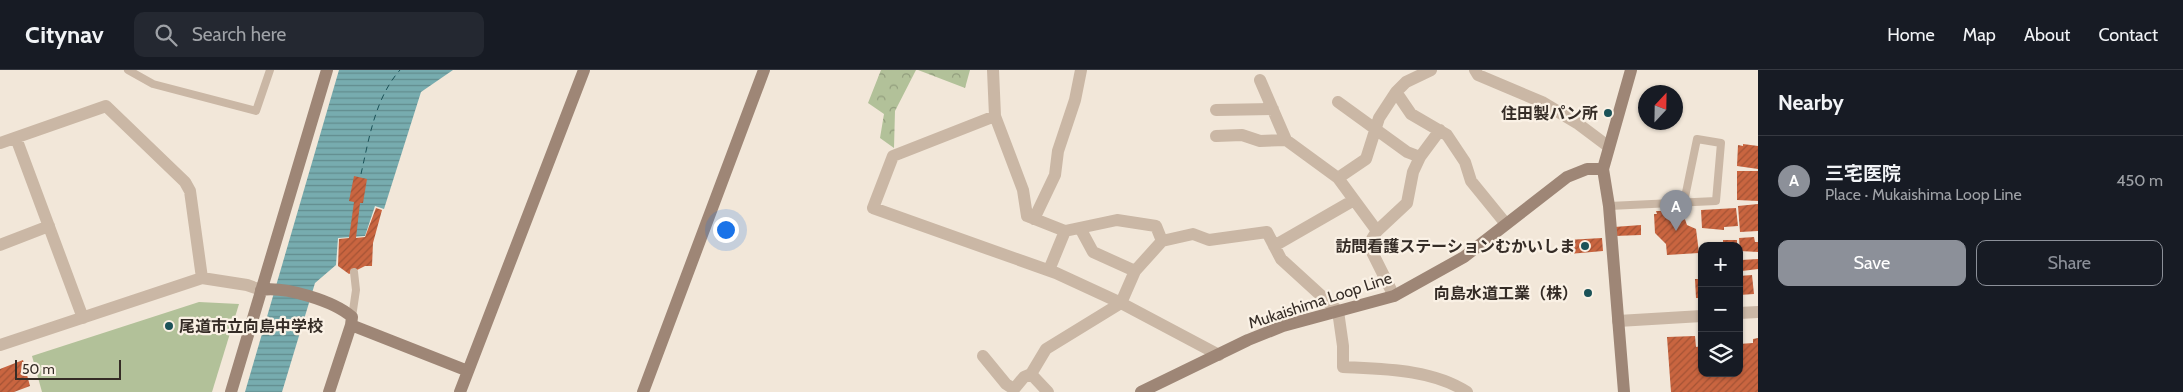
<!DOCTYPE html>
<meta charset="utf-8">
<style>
body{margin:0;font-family:Cabin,"Noto Sans JP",sans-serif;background:#242831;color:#f1f3f6}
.controls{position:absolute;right:15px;bottom:15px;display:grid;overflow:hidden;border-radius:10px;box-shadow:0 1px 4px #0004}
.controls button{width:45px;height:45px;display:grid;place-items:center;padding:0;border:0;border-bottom:1px solid #363941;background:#171b24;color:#f1f3f6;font:25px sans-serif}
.compass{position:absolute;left:1638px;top:15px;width:45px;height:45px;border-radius:50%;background:#171b24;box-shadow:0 1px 4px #0004;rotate:22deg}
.scale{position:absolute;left:15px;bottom:12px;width:106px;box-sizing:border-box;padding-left:5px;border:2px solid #352c26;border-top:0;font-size:14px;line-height:18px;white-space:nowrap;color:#352c26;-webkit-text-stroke:4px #faf1e5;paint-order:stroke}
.you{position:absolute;left:725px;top:159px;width:18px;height:18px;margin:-12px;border:4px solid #fff;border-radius:50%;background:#1a73e8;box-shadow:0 0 0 8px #1a73e833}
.badge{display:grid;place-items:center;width:32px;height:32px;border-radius:50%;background:#8c9099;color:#fff;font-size:16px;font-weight:700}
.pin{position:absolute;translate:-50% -41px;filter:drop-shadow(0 1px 2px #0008)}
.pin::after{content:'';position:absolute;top:26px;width:18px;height:15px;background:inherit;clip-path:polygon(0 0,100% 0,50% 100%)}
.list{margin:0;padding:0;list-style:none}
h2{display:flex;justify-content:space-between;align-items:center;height:65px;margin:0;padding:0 20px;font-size:21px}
h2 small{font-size:16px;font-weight:400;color:#9ea1a6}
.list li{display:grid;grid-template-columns:32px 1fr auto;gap:15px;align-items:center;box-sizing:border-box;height:90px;padding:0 20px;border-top:1px solid #363941}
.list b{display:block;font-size:19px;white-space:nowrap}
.list p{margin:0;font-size:16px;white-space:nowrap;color:#9ea1a6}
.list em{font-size:16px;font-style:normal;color:#9ea1a6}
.actions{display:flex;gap:10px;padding:15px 20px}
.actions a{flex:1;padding:11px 0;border:1px solid #8c9099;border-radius:10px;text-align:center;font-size:18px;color:#8c9099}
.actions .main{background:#8c9099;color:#fff}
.icon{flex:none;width:28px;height:28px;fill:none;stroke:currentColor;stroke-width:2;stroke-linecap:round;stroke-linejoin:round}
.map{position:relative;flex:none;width:1758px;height:322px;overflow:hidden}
header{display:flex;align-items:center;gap:30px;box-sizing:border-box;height:70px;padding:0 25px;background:#171b24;border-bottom:1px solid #363941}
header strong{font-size:24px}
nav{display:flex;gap:28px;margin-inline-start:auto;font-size:18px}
.search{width:350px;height:45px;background:#242831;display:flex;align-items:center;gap:12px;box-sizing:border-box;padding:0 18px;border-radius:10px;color:#9ea1a6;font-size:19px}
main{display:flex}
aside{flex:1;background:#171b24}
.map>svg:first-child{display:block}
.green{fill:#b2c199}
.forest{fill:url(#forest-crowns)}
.water{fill:url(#water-rules)}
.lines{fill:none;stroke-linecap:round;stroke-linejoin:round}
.ferry{stroke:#1b5258;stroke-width:1;stroke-dasharray:6 5;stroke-linecap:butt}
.building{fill:url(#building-hatch)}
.lane{stroke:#cab7a5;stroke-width:8}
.street{stroke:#cab7a5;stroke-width:12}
.secondary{stroke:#9e8676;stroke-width:12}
.poi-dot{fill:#1b5258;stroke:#faf1e5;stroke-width:2}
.labels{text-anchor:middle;stroke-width:4.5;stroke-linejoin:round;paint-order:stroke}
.poi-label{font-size:16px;font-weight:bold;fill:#352c26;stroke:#faf1e5;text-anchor:end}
.street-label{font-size:16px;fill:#352c26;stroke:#faf1e5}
</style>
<header>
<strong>Citynav</strong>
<div class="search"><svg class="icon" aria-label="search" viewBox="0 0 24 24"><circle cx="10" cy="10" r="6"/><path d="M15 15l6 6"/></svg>Search here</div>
<nav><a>Home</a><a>Map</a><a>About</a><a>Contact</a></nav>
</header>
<main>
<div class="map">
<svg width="1758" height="322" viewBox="0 0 1758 322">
<defs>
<pattern id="forest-crowns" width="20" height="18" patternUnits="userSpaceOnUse" patternTransform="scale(1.25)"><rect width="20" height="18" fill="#b2c199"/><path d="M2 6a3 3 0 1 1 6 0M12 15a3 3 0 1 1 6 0" fill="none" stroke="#929d7d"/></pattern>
<pattern id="water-rules" width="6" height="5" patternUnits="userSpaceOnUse" patternTransform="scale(1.25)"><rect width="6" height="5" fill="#77acaf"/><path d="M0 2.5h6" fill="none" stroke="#628c8e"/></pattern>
<pattern id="building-hatch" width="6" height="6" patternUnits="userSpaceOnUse" patternTransform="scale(1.25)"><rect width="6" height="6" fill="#c96540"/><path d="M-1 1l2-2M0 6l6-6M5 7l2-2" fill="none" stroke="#a45335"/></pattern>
</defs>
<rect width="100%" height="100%" fill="#f2e7d9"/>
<path class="green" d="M199,232L239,234L212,322H42L32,286Z"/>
<path class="forest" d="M881,0H916L895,41L894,78L880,68L884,44L868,33Z
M918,0H970L965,18Z"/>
<path class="water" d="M339,0H453L421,22L384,139L375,136L365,166L338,168L336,195L315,213L282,322H245Z"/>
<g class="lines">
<path class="ferry" d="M361,104C369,69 375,28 400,0"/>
</g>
<path class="building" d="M1743,74L1758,76V99L1737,96L1738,75L1743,76Z
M1737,101H1758V131L1737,130Z
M354,106L367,109L363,133H360L356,168L365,167L376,138L382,140L373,173L372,196H365L349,204L338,196L339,169L349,168L354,132L349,131Z
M1758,134V161L1740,162L1738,136Z
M1736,138L1738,156L1724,157V160L1702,158L1701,140Z
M1656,141H1682L1687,155L1696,159L1699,183L1667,185L1666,174L1655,163L1654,144H1657Z
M1641,155V165L1614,166V157Z
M1754,167L1755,172H1758V182L1740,181L1739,168Z
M1602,168L1603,181L1569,184L1567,170Z
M1723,170H1737V176H1723Z
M1758,189V199L1742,201L1741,190Z
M1752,205L1754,224L1739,225V206Z
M1695,209H1702V228H1696Z
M1695,266L1696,277L1702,276V303H1739V274L1753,273V269L1758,268V322H1671L1667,267Z
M23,290L30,316L14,322H0V299Z"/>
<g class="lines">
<path class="lane" d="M128,0L153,14L256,41L270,0
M1609,136L1716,131L1721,73L1697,69L1684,132
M352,247L356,220L354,202"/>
<path class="street" d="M993,0L995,46L1023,120L1027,146L1065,161L1049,200
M1431,0L1406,12L1396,22L1411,44L1447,65L1465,92L1471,111L1506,154
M1475,0L1478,5L1542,32L1577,53L1609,77
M1260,10L1286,70L1338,108L1377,161
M1338,32L1407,82L1420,87
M1216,40L1273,39
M995,46L893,86L873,138L1056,203L1121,233L1219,285
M1216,66L1242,65L1260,71L1286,70
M16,68L83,248
M0,73L106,36L185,112L190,121L202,208
M1338,108L1366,89L1379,48L1396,22
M1034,149L1055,105L1058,81L1075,30L1081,0
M1080,158L1093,182L1135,201
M1065,161L1117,150L1156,156L1162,171
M0,175L49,156
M1274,176L1354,130
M1394,226L1372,182V169L1377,161L1407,133L1413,102L1420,87L1440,60
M1739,243L1758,242
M1618,251L1702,246
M0,275L202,208L247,215L261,220
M983,286L1006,314L1014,319L1024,307L1031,304
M1048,322L1031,304L1046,279L1121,233L1135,201L1162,171L1193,164L1209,170L1267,162L1281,189L1338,241L1343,276V297C1383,299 1432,299 1467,322"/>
<path class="secondary" d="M261,220C285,216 334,231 352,247L351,255L329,322
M351,255L468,301
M231,322L327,0
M460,322L584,0
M643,322L764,0
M1141,322L1248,270L1283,256L1394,226L1464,187L1567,107L1587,99H1603
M1624,322L1609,136L1603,99L1631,0"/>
</g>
<g class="poi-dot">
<circle cx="1608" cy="43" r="5"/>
<circle cx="1585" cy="176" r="5"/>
<circle cx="1588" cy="223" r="5"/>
<circle cx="169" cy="256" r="5"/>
</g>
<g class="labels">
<g class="poi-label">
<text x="1598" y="49">住田製パン所</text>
<text x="1575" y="182">訪問看護ステーションむかいしま</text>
<text x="1578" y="229">向島水道工業（株）</text>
<text x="179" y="262" text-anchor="start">尾道市立向島中学校</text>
</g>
<g class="street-label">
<text transform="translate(1320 230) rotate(-18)" y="6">Mukaishima Loop Line</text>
</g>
</g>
</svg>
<div class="controls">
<button>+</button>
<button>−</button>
<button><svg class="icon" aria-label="layers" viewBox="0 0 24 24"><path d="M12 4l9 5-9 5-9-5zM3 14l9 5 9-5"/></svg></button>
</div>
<svg class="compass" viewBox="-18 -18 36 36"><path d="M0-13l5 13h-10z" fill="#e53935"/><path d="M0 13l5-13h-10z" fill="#9ea1a6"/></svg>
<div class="scale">50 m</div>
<div class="you"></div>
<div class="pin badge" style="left:1676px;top:161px">A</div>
</div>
<aside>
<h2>Nearby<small></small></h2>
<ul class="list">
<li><span class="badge">A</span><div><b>三宅医院</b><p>Place · Mukaishima Loop Line</p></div><em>450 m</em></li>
</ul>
<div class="actions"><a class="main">Save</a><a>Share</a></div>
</aside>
</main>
